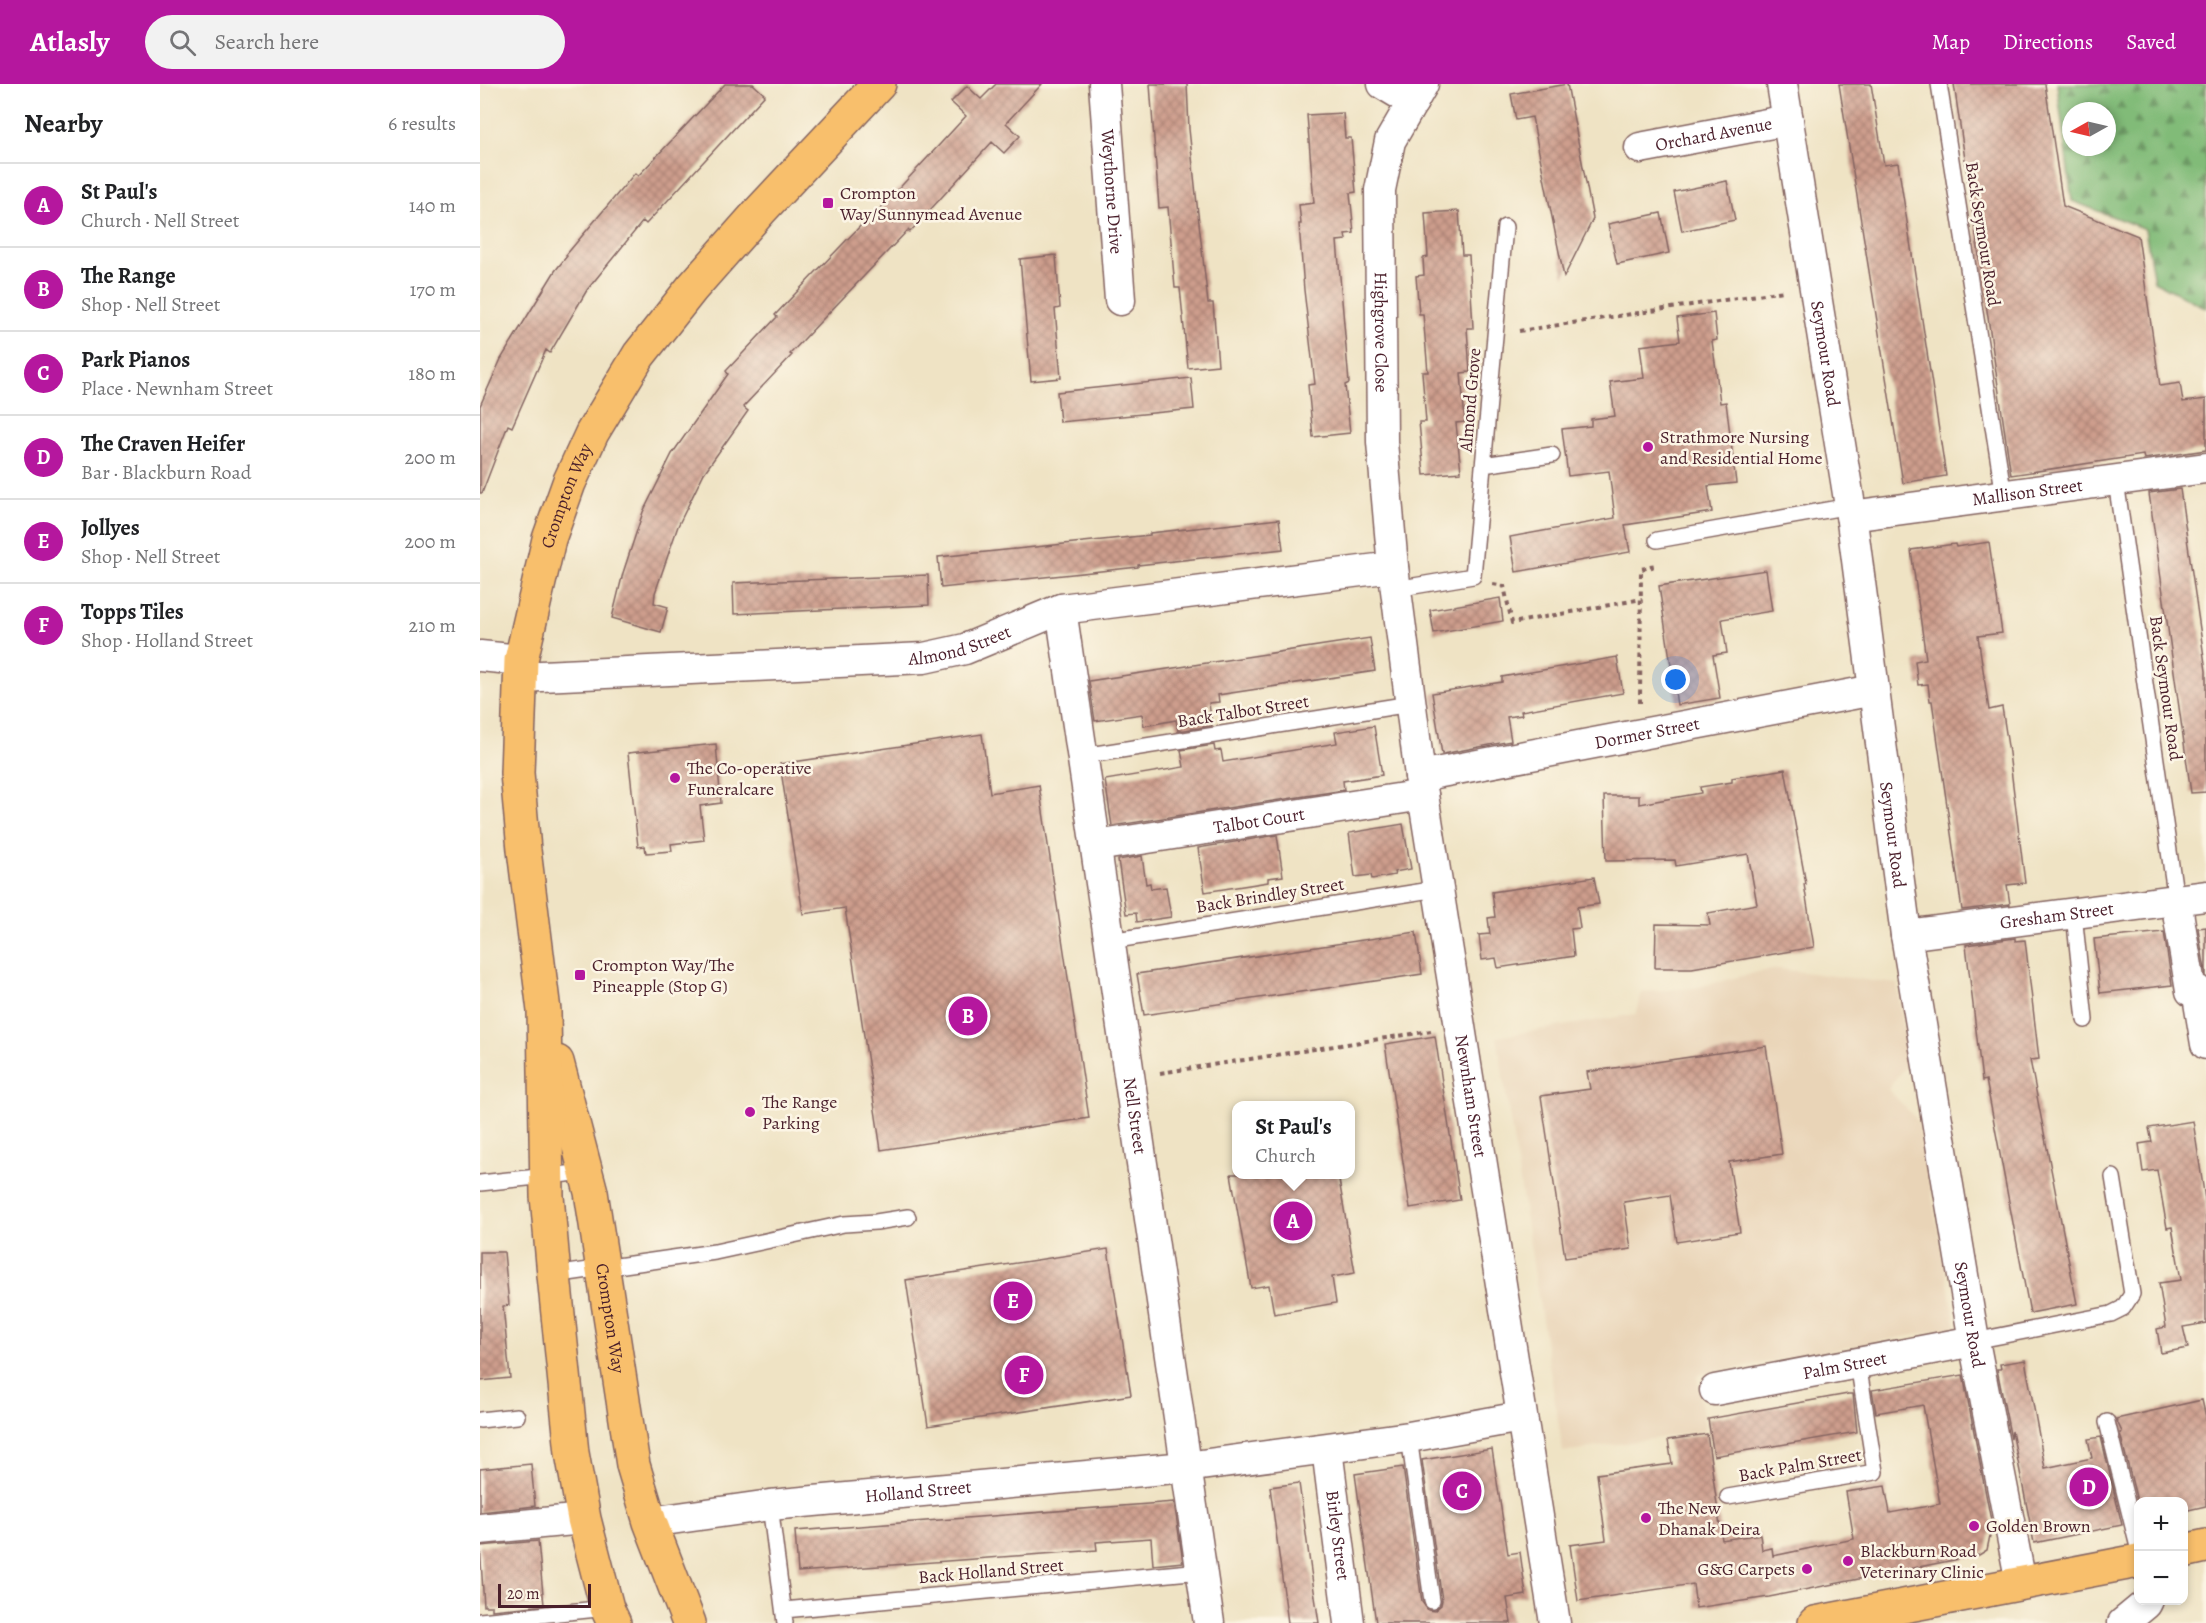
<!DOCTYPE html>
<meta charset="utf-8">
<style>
body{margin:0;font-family:Alegreya,serif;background:#f2f2f2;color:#202124}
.controls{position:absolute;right:18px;bottom:18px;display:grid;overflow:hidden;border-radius:12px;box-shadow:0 3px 9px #0003}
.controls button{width:54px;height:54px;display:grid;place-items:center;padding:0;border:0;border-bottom:2px solid #e0e0e0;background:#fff;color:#202124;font:30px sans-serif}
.compass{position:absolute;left:1582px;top:18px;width:54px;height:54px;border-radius:50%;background:#fff;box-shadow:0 3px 9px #0003;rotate:262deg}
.scale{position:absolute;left:18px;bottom:15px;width:93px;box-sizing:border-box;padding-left:6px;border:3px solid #4a1f2b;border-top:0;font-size:16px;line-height:21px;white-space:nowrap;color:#4a1f2b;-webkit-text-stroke:4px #fcf5e5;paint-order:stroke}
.you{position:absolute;left:1196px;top:596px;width:21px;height:21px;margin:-15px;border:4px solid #fff;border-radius:50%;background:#1a73e8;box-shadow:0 0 0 9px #1a73e833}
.badge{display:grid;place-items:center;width:39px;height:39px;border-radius:50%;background:#b5179e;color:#fff;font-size:20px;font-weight:700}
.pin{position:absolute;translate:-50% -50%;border:3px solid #fff;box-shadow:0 2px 6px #0006}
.popup{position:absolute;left:752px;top:1017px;width:123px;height:78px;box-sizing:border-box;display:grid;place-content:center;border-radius:12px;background:#fff;filter:drop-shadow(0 2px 4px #0005);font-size:20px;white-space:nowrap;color:#757577}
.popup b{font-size:22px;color:#202124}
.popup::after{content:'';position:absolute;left:50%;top:100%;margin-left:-12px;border:12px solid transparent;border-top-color:#fff}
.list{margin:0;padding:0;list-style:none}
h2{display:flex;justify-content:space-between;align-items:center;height:78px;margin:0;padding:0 24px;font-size:26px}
h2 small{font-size:20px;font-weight:400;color:#757577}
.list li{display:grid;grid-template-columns:39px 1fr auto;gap:18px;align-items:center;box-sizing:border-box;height:84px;padding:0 24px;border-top:2px solid #e0e0e0}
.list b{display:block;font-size:22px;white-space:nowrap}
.list p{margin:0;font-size:20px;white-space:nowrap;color:#757577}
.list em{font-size:20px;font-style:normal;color:#757577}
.icon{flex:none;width:33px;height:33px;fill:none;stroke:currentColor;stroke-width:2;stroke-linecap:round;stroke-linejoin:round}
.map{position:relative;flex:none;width:1726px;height:1539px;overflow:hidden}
header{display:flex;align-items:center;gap:36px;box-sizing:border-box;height:84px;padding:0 30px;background:#b5179e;color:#fff}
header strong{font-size:28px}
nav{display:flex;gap:33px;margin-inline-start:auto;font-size:21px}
.search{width:420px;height:54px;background:#f2f2f2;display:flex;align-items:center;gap:15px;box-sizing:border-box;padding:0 21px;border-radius:33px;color:#757577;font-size:22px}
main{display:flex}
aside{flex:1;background:#fff}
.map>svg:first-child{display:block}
.built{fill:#e9d4b7}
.forest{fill:url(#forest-firs);stroke:#666d52;stroke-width:1.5;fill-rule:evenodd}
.building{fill:url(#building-cross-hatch)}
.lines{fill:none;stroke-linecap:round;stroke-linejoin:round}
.service-casing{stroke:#846461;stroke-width:18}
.minor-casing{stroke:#846461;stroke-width:33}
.trunk-casing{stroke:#846461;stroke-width:36}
.path{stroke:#846461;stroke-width:4;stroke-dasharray:4.5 4.5;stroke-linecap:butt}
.service{stroke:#fff;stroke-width:15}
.minor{stroke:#fff;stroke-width:30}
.trunk{stroke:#f8bf6c;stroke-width:33}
.poi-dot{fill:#b5179e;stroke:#fcf5e5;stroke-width:2}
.labels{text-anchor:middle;stroke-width:5;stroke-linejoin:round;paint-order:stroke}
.street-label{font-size:18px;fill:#4a1f2b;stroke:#fcf5e5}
.poi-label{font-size:18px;fill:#4a1f2b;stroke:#fcf5e5;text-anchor:start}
</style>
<header>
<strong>Atlasly</strong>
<div class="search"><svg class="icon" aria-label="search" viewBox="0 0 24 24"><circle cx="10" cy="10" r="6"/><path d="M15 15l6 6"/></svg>Search here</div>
<nav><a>Map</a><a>Directions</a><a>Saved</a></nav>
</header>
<main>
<aside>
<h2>Nearby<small>6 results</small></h2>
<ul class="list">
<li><span class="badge">A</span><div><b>St Paul's</b><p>Church · Nell Street</p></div><em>140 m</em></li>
<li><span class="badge">B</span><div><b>The Range</b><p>Shop · Nell Street</p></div><em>170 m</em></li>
<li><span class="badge">C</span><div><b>Park Pianos</b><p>Place · Newnham Street</p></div><em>180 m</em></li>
<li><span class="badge">D</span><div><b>The Craven Heifer</b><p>Bar · Blackburn Road</p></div><em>200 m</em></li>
<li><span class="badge">E</span><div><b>Jollyes</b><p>Shop · Nell Street</p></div><em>200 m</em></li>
<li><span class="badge">F</span><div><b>Topps Tiles</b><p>Shop · Holland Street</p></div><em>210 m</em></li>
</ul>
</aside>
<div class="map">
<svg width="1726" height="1539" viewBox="0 0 1726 1539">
<defs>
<pattern id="forest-firs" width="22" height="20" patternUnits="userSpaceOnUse" patternTransform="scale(1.5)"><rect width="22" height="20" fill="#81bb78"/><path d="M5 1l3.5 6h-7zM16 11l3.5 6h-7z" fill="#6c9763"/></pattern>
<pattern id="building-cross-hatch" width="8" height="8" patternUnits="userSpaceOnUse" patternTransform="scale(1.5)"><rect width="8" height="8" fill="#ce9e8d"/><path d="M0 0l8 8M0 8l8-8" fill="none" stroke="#a98073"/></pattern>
</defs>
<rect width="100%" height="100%" fill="#fcf5e5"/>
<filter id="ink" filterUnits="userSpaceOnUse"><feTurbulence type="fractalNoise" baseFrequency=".0167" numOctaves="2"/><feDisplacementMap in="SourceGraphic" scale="12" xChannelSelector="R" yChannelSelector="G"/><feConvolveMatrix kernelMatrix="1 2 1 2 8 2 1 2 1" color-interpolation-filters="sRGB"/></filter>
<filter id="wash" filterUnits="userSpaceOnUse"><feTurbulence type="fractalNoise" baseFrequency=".008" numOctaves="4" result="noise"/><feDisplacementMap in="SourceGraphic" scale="24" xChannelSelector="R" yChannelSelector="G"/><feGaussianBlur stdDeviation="1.35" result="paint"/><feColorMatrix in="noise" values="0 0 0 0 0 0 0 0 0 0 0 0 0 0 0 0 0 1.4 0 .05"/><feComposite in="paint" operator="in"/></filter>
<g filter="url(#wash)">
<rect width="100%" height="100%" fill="#efe3c4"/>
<path class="built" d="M1299,885L1417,900L1429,977L1408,1005L1438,1037L1476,1243L1217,1291L1225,1347L1083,1368L1017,953L1156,930L1161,908L1214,904L1278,888Z"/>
<path class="forest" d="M1577,0H1726V224L1674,197L1665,145L1592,117ZM1591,27H1627V63H1591Z"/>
<g id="blocks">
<path class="building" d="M245,0H273L285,11L166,140L163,137L107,206L70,269L66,266L32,343L28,341L2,409H0V322L21,275L75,187L87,172L86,171L155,89L158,92Z
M516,0H562L526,39L540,52L524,69L512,58L430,148L428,146L342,236L310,270L312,271L263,323L268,327L224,389L198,442L175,509L174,519L188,523L181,548L132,534L143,489L163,428L192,370L248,290L246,287L297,233L295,231L334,190L385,137L387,139L486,32L471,18L487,2L501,15Z
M670,0H707L709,45L719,139L728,219H733L738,281L708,284L700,204H695L688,123L679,124Z
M1087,0L1113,135L1084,193L1052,33L1036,36L1031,10Z
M1359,0H1391L1404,81L1418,79L1466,392L1423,399Z
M1474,0H1565L1583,122L1658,152L1680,302L1700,299L1703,318L1726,315V366L1664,375L1663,371L1531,391Z
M863,29L865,54H871L876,108L870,109L874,149L865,150L866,156L857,157L869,299L865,301L870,349L833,353L828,301L835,300L824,206L819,140H821L819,121L834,119L827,31Z
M1247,97L1255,136L1202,147L1194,108Z
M979,127L982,171H989L993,244H987L990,288L981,289L985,338L976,339L981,388L944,391L939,338H946L942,288H948L943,230H939L936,192L944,191L943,174L948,173L945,129Z
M1181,129L1189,169L1137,180L1128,140Z
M576,171L580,224L575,225L581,294L551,297L540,175Z
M1234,229L1237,256L1232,257L1236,286L1240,319L1246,318L1256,399L1228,402L1232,428L1145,441L1150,468L1036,488L1030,453L1135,434L1129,387L1088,392L1082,345L1111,342V335L1135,332L1130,298L1164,294L1160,262L1200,257L1197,234Z
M711,294L714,325L580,338L577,308Z
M1700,405L1726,587V708L1711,709L1669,409Z
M799,435L803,465L658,481V483L461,504L458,473L670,451V449Z
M1509,458L1522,549L1498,552L1509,626L1522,623L1529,669L1545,799L1527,801L1530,820L1482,826L1452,617H1450L1448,600L1438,601L1435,577L1446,575L1431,466L1475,460L1476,463Z
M1286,486L1292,527L1242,535L1247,569L1233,571L1240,614L1197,621L1179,502Z
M448,491L449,521L254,530L253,499Z
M1020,514L1023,537L954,549L950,526Z
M890,554L895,587L738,611L739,618L729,619L732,642L698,647L696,636L664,642L662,630L615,637L609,597Z
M1137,573L1143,609L1041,627L1042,631L1027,633L1031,657L962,670L952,609L1022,598V593Z
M894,642L902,691L863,697L864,706L632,742L625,696L704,683L701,666L734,661L735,667L741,666L743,678L857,659L855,648Z
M502,650L510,709L559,701L609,1034L401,1066L365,824L323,830L300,680Z
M236,660L241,719L220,722L224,756L191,760L192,767L166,769L165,762L158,763L148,669Z
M1305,685L1326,800H1324L1334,863L1212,884H1175L1176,840L1230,841L1228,829L1277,820L1268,770L1196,782L1195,776L1126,777L1124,712H1159V720L1221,709L1220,703L1252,698V694Z
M923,740L931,785L914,788L915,791L892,795L891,791L875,793L869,749Z
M797,751L803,792L788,794V798L725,808L718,764Z
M662,772L666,800L670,799L671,805L686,803L691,833L657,838L656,829L646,830L638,776Z
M1114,793L1119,820L1097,823L1100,844L1091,845L1094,872L1018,884L1016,874L1002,876L999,851L1010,850L1008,834L1015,833L1012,808Z
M1726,843V892L1718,844Z
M936,848L942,890L664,931L657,890Z
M1684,848L1692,901L1620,909L1614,855Z
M1535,854V857L1545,856L1559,975L1550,976L1597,1220L1550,1229L1506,996L1502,997L1486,861Z
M955,952L980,1116L930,1124L905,960Z
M1286,962L1302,1070L1249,1078L1260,1148L1197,1158L1190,1111L1144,1118L1151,1165L1085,1174L1061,1012L1110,1005L1107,988Z
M1713,1037L1726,1122V1239L1703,1243L1708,1264L1681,1269L1677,1245L1686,1243L1679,1199L1701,1196L1692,1143L1687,1144L1677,1086L1663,1088L1659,1060L1672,1058L1669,1044Z
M751,1090H858L875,1189L852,1193L856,1219L794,1230L789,1201L771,1204Z
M628,1165L651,1311L448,1342L426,1196Z
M0,1168H24L29,1221L23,1222L30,1294L0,1297Z
M1545,1276L1565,1384L1612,1374L1608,1355L1621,1353L1642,1441L1554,1459L1532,1347L1531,1355L1517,1285H1521L1520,1280Z
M1483,1291L1512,1442L1507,1466L1499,1471L1289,1513L1216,1524L1213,1500L1098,1517L1090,1461L1126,1456L1117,1390L1192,1380L1188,1356L1227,1350L1242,1456L1280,1450L1282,1466L1292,1464L1293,1472L1374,1455L1366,1408L1405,1402L1410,1429L1460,1420L1443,1321L1396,1329L1392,1306Z
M1368,1310H1373L1377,1348L1234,1372L1228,1335Z
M1722,1316L1726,1333V1422L1704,1427V1418H1659V1425L1640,1349L1642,1348L1636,1335Z
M1012,1365L1028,1470L1040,1468L1046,1511L1027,1514L1031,1539H896L875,1390L923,1383L942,1518L948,1526L954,1527L961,1521L962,1516L942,1376Z
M51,1380L55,1422L0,1428V1385Z
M819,1399L831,1487L839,1539H808L790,1403Z
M694,1418L703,1478L673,1481L671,1454L616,1458L617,1466L318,1488L315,1447Z
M58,1457L64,1521L12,1526V1522H4L0,1462Z"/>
</g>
</g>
<g filter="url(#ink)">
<use href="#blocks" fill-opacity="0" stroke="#846461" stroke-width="1.5"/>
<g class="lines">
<defs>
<path id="service" d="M1459,0L1524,412
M1003,381L1072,371
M1636,397L1696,816
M1177,456L1370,422
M916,505L993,492L1025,143
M603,672L930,620
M1594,830L1605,936
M630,857L957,805
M0,1099L106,1088
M74,1191L235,1168L364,1140L396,1138L428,1133
M1494,1257L1631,1230L1643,1224L1652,1210L1633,1093
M0,1336L37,1332
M1627,1338L1658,1463
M929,1353L952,1517
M1248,1413L1395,1388L1378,1279
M290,1421L305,1539
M304,1526L721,1487
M0,1537L127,1524"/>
<g id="minor">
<path id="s1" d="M624,0L640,216"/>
<path d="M903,0L933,18"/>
<path id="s2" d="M943,0L910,57L900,106L902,358L913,483L940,692L1075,1539"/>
<path id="s3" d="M1302,0L1370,422L1426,851L1494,1257L1541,1499"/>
<path id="s4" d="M1160,64L1308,36"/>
<path id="s5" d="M1371,432L1726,384"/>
<path id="s6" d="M581,525L729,1539"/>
<path d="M0,572L41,576"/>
<path id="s7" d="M40,593L444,574L485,565L581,525L913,483"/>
<path id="s8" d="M940,692L1394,606"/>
<path id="s9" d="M616,762L943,711"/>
<path d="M1696,816L1711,907L1717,906L1726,960"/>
<path id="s10" d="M1426,851L1726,812"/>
<path id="s11" d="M1235,1306L1494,1257"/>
<path id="s12" d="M847,1365L869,1539"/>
<path id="s13" d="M170,1438L290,1421L706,1383L929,1353L1041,1333"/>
<path d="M0,1445L104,1435"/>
<path d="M1643,1539L1666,1520L1668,1516"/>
</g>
<g id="trunk">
<path id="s14" d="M77,978L111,1108L153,1381L170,1438L209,1539"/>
<path d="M1704,1467L1726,1462"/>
<path id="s15" d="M134,1539L127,1524L104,1435L92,1369L74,1191L67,1112L64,927L44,766L37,689L41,576L69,455L89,399L112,349L159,271L212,204L280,127L399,0"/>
<path d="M1335,1539L1658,1477"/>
</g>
</defs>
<use href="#service" class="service-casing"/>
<use href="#minor" class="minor-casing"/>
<use href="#trunk" class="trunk-casing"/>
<path class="path" d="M1039,247L1304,207
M1013,500L1024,502L1032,539L1162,515
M1160,619L1161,485L1172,483L1171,477
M680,989L951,947"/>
<use href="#service" class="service"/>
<use href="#minor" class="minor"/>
<use href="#trunk" class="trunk"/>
</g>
</g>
<g class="poi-dot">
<rect x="342" y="113" width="12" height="12" rx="3"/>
<circle cx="1168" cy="363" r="6"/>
<circle cx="195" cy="694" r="6"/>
<rect x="94" y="885" width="12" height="12" rx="3"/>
<circle cx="270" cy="1028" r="6"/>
<circle cx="1166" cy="1434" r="6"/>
<circle cx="1494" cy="1442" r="6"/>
<circle cx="1368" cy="1477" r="6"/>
<circle cx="1327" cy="1485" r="6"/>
</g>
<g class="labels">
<g class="street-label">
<text dy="6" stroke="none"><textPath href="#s4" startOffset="75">Orchard Avenue</textPath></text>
<text dy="6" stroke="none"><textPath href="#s1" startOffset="108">Weythorne Drive</textPath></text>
<text transform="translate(1503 150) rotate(81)" y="6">Back Seymour Road</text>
<text dy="6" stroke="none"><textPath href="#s2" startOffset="258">Highgrove Close</textPath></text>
<text dy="6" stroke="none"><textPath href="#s3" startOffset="273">Seymour Road</textPath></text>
<text transform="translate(990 316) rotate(-85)" y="6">Almond Grove</text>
<text dy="6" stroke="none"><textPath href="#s5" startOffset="178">Mallison Street</textPath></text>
<text dy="6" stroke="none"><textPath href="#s15" startOffset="1142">Crompton Way</textPath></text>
<text dy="6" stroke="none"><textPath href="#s7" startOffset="442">Almond Street</textPath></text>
<text transform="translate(1686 604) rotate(82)" y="6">Back Seymour Road</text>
<text transform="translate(763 627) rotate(-9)" y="6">Back Talbot Street</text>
<text dy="6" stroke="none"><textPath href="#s8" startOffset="231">Dormer Street</textPath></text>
<text dy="6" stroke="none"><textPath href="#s9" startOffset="165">Talbot Court</textPath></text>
<text dy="6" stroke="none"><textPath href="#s3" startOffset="759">Seymour Road</textPath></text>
<text transform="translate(790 811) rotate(-9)" y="6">Back Brindley Street</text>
<text dy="6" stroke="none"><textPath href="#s10" startOffset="152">Gresham Street</textPath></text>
<text dy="6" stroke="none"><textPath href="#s2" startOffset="1028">Newnham Street</textPath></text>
<text dy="6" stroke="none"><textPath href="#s6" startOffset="512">Nell Street</textPath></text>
<text dy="6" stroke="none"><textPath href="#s3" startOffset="1245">Seymour Road</textPath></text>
<text dy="6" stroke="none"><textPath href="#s14" startOffset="262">Crompton Way</textPath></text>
<text dy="6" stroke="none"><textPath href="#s11" startOffset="132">Palm Street</textPath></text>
<text transform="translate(1320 1381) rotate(-10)" y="6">Back Palm Street</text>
<text dy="6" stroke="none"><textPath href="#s13" startOffset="270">Holland Street</textPath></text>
<text dy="6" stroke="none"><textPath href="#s12" startOffset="87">Birley Street</textPath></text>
<text transform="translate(511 1487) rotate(-5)" y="6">Back Holland Street</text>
</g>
<g class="poi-label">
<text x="360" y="115">Crompton<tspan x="360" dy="21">Way/Sunnymead Avenue</tspan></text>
<text x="1180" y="359">Strathmore Nursing<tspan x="1180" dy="21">and Residential Home</tspan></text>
<text x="207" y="690">The Co-operative<tspan x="207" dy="21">Funeralcare</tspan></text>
<text x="112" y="887">Crompton Way/The<tspan x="112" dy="21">Pineapple (Stop G)</tspan></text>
<text x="282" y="1024">The Range<tspan x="282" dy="21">Parking</tspan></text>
<text x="1178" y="1430">The New<tspan x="1178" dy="21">Dhanak Deira</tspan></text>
<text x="1506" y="1448">Golden Brown</text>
<text x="1380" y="1473">Blackburn Road<tspan x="1380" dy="21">Veterinary Clinic</tspan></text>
<text x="1315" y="1491" text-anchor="end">G&amp;G Carpets</text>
</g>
</g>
</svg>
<div class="controls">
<button>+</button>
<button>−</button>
</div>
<svg class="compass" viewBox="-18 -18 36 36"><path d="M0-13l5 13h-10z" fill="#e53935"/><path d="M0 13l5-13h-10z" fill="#757577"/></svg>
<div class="scale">20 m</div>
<div class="you"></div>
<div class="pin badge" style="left:813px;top:1137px">A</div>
<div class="popup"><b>St Paul's</b>Church</div>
<div class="pin badge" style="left:488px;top:932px">B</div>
<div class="pin badge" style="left:982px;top:1407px">C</div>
<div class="pin badge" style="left:1609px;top:1403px">D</div>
<div class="pin badge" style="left:533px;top:1217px">E</div>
<div class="pin badge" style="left:544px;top:1291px">F</div>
</div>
</main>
